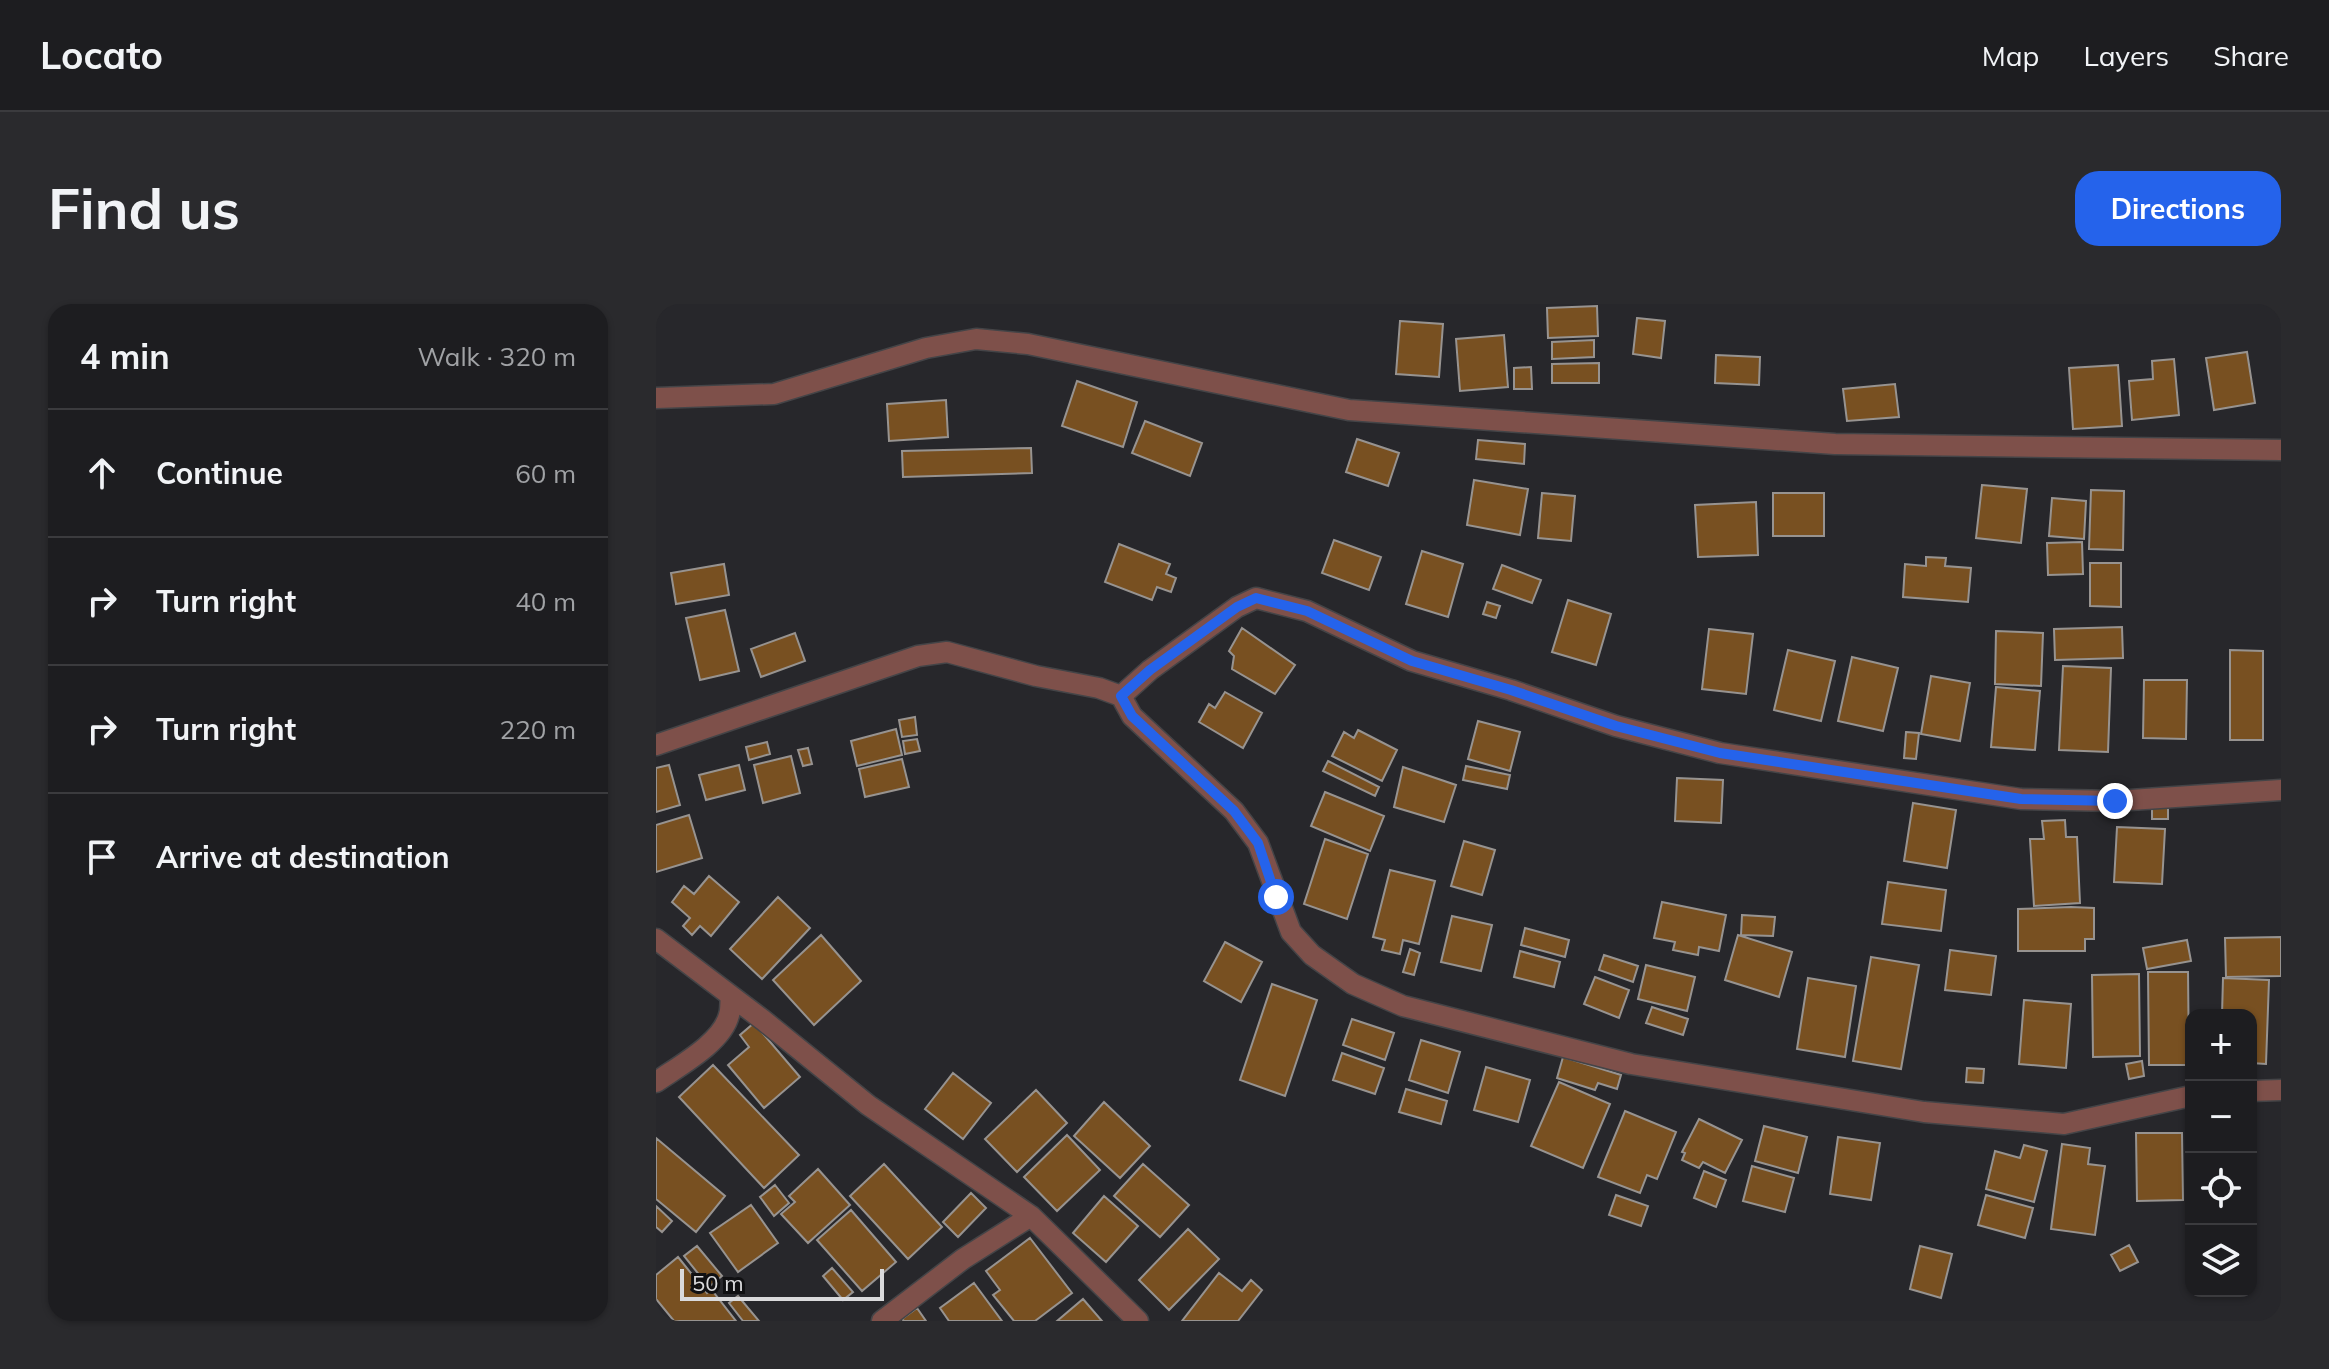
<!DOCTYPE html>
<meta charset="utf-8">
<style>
body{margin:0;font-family:Mulish,sans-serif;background:#2a2a2d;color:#f1f3f6}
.controls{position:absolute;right:24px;bottom:24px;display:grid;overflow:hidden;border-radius:16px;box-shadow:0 2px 6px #0004}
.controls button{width:72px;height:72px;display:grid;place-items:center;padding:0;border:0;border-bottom:2px solid #3b3b3e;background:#1d1d20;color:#f1f3f6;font:40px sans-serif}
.scale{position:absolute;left:24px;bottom:20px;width:204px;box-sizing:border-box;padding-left:8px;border:4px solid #dadadc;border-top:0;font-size:22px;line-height:28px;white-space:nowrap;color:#dadadc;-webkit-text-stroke:6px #101012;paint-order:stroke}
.stop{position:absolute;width:24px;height:24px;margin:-18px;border:6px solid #2563eb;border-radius:50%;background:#fff}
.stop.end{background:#2563eb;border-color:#fff;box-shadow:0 2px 8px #0008}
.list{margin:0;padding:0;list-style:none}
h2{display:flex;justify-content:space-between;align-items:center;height:104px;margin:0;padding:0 32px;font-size:34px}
h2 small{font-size:26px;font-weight:400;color:#a0a2a5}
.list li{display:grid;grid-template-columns:52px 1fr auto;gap:24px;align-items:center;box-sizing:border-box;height:128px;padding:0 32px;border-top:2px solid #3b3b3e}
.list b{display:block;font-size:30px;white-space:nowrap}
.list em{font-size:26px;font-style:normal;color:#a0a2a5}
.icon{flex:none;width:44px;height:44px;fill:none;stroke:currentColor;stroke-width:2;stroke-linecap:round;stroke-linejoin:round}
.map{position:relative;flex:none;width:1625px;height:1017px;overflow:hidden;border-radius:24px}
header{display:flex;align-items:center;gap:48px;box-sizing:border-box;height:112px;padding:0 40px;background:#1d1d20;border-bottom:2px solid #3b3b3e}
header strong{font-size:38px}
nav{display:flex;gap:44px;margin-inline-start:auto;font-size:28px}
.intro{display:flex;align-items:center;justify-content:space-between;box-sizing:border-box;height:192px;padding:0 48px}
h1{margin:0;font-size:56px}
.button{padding:20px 36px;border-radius:24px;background:#2563eb;color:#fff;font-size:28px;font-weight:700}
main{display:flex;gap:48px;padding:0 48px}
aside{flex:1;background:#1d1d20;border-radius:24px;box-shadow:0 2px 6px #0004}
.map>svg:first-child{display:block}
.building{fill:#785021;stroke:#979390;stroke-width:2}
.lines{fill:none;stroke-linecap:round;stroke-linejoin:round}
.street-casing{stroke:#444447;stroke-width:23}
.street{stroke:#7e504a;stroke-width:20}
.route{stroke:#2563eb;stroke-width:10}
</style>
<header>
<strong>Locato</strong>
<nav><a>Map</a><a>Layers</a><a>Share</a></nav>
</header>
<div class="intro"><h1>Find us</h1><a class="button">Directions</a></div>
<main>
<aside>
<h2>4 min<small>Walk · 320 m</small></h2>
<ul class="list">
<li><svg class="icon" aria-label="ahead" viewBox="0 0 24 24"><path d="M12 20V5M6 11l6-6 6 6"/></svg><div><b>Continue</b></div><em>60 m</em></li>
<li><svg class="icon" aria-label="right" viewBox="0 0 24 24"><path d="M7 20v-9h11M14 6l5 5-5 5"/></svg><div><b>Turn right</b></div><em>40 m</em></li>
<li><svg class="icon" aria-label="right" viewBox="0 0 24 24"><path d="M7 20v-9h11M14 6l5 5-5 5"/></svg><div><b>Turn right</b></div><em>220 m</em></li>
<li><svg class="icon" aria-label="arrive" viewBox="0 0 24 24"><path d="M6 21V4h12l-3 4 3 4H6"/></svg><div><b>Arrive at destination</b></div></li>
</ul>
</aside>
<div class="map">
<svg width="1625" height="1017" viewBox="0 0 1625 1017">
<rect width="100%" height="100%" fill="#27272b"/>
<path class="building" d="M941,2L942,32L892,34L891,4Z
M981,14L1009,17L1005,54L977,50Z
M744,17L787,20L783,73L740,70Z
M848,31L852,83L804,87L800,35Z
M938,36V53L896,55V38Z
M1591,48L1599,99L1558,106L1550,54Z
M1060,51L1104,53L1103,81L1059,79Z
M1518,55L1523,111L1476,116L1473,77L1497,75L1496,57Z
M943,59V79H896V60Z
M1462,61L1466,122L1417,125L1413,64Z
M875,63L876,85H858V64Z
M421,77L481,98L467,143L406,122Z
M1239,80L1243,113L1191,117L1187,85Z
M290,96L292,133L233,137L231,100Z
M489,117L546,139L534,172L476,149Z
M701,135L743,149L732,182L690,168Z
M822,136L869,140L868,160L820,155Z
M375,144L376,169L247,173L246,147Z
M818,176L872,185L864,231L811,221Z
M1326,181L1371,185L1365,239L1320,234Z
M1435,186L1468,187L1467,246L1433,245Z
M886,189L919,192L915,237L882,234Z
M1117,189H1168V232H1117Z
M1396,194L1430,197L1428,235L1393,232Z
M1100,198L1102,251L1042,253L1039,201Z
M678,236L725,253L713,286L666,269Z
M1426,238L1427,270L1392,271L1391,239Z
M463,240L514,260L510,270L520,274L515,288L501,283L496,296L449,278Z
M766,247L807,260L792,313L750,300Z
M1270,253L1290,254L1289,262L1315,264L1312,298L1247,293L1249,260L1270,262Z
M1434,259H1465V303L1434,302Z
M68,260L73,291L20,300L15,269Z
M846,261L885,276L876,299L837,285Z
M912,296L955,310L940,361L896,348Z
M831,298L844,302L840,314L827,310Z
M69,306L83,367L44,376L30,314Z
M1466,323L1467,354L1399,356L1398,325Z
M586,324L639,361L619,390L576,365L578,352L573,347Z
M1053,325L1097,330L1090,390L1046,385Z
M1340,327L1387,329L1385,382L1339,380Z
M139,329L149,357L105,373L95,345Z
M1132,346L1179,357L1165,417L1118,406Z
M1574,346L1607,347V436H1574Z
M1196,353L1242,364L1227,427L1182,417Z
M1407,362L1455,364L1452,448L1403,446Z
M1275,372L1314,379L1304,437L1265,430Z
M1488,376H1531L1530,435L1487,434Z
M1340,383L1384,387L1379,446L1335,443Z
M569,388L606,409L587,444L543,418L553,400L559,404Z
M259,413L261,431L246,433L243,416Z
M822,417L864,428L854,467L812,455Z
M240,425L246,451L201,462L195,437Z
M702,426L741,446L726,477L676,452L688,428L698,434Z
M1250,428L1263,429L1260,455L1248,454Z
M261,435L264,447L249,450L247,437Z
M111,438L114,450L93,456L90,443Z
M152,444L156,460L147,462L142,446Z
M135,452L144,489L107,499L98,461Z
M246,455L253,483L209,493L203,465Z
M672,457L723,483L719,492L667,467Z
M13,461L24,501L0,508V464Z
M83,461L89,486L50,496L43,471Z
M810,462L854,471L851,485L807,476Z
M747,463L800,481L788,518L738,503Z
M1021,474L1067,476L1065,519L1019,517Z
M669,488L728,512L714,547L655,522Z
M1496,498H1512V515H1496Z
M1257,499L1300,506L1291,564L1248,557Z
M33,511L46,554L0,568V521Z
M1409,516L1410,533H1421L1424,599L1378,602L1374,535H1388L1386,517Z
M1461,523L1509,525L1506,580L1458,578Z
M669,535L712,550L691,615L648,600Z
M808,537L839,546L826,591L795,582Z
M734,566L779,577L763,640L747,636L744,650L726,646L729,636L717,633Z
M53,572L83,598L55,632L44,622L36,631L27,622L34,614L16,598L28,582L38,590Z
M1232,578L1290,586L1285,627L1226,620Z
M122,593L154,624L106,675L74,645Z
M1006,598L1070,611L1063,647L1043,643L1042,651L1017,646L1019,638L998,634Z
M1415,603L1438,604V635H1429V647H1362V605Z
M1086,611L1119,613L1117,632L1085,631Z
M796,612L836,621L825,667L785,658Z
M869,624L913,636L909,653L865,641Z
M165,631L205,677L158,721L117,676Z
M1082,631L1136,648L1123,693L1069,676Z
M1625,633V672L1570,673L1569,634Z
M1531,636L1535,657L1491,665L1487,644Z
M569,638L606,658L585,698L548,677Z
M754,645L764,649L758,671L747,668Z
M1294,646L1340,652L1335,691L1289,686Z
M864,647L904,658L898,683L858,673Z
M948,651L982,662L977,678L943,666Z
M1215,653L1263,661L1245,765L1197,757Z
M990,661L1039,673L1031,707L982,695Z
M1492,668H1532L1533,761H1493Z
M1483,670L1484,752L1437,753L1436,671Z
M939,673L973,686L963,714L928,700Z
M1152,674L1200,682L1189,753L1141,745Z
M1567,674L1613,676L1610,760L1595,759V711H1566Z
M616,680L661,696L629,792L584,776Z
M1368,696L1415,700L1410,764L1363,760Z
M996,703L1032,715L1027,731L990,719Z
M696,715L738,729L729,756L687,741Z
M98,719L144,773L108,804L72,761L93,743L84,731Z
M765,736L804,748L792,789L753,776Z
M686,749L728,764L719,790L677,776Z
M907,753L965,771L961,785L942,779L939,786L901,774Z
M1486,757L1488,772L1473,775L1470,760Z
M57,761L143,851L108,884L23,793Z
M830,763L874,776L862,818L818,806Z
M1311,764L1328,765L1327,779L1310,778Z
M297,769L335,799L307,835L269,805Z
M903,778L954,800L927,864L875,842Z
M750,785L791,797L785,820L743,808Z
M380,786L411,819L361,868L329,835Z
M448,798L494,842L464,874L418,832Z
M969,807L1020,828L1001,875L991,871L984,889L942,873Z
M1043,815L1086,836L1069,869L1047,858L1043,864L1026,856L1029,849L1026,848Z
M1108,822L1151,833L1142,869L1099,857Z
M1480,829H1526L1527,896L1481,897Z
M411,831L444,866L401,907L368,873Z
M1182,833L1224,839L1215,896L1174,890Z
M0,834L69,892L40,928L0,895Z
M1406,840L1434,844L1432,860L1449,862L1439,931L1395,925Z
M1368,841L1391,847L1378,898L1330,885L1339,847L1364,854Z
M228,860L286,923L252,955L194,892Z
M487,860L533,901L504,933L458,892Z
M1096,862L1138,874L1129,908L1087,897Z
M162,865L194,901L152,939L125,910L139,898L133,892Z
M1048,867L1070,876L1060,903L1038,894Z
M119,881L133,899L118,912L104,893Z
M315,889L330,904L302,933L287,918Z
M960,891L992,902L985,922L953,911Z
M1330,891L1377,904L1369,934L1322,921Z
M448,892L482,922L450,958L417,929Z
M95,901L122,939L82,968L54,929Z
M0,902L16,917L6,928L0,923Z
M195,906L240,958L206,987L161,936Z
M532,925L563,955L513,1006L483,976Z
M374,934L416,989L379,1017H358L337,991L344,986L330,967Z
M1473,941L1482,958L1464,967L1455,951Z
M41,942L66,972L53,983L28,952Z
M1264,942L1296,950L1285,994L1254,985Z
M22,953L51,989L55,985L80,1017H18L0,995V971Z
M176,964L197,988L187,996L167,972Z
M563,969L586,987L595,976L606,986L582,1017H526Z
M318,979L346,1017H293L284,1004Z
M82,992L103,1017H87L73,999Z
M427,995L446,1017H401Z
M261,1004L270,1017H248L246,1015Z"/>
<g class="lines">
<defs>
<path id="street" d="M0,94L118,90L270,44L320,35L372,40L693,106L1179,140L1625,146
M465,392L494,366L581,303L600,294L651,307L756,357L855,386L960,422L1064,449L1365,495L1459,497L1625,486
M0,441L262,352L291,348L380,372L443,384L465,392L476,412L578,507L602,539L635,628L656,651L697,680L747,702L975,760L1268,808L1408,820L1535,792
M0,635L107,716L212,801L375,912L482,1017
M0,778C23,762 66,739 73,711C75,705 74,697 75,692
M1595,787L1625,786
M226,1017L307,955L375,912"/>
</defs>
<use href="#street" class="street-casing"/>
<use href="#street" class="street"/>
</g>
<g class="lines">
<path class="route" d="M620,593L602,539L578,507L476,412L465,392L494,366L581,303L600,294L651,307L756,357L855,386L960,422L1064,449L1365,495L1459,497"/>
</g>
</svg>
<div class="controls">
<button>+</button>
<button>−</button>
<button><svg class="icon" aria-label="locate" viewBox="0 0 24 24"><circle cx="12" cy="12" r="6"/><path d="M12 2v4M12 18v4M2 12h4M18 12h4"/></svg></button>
<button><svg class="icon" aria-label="layers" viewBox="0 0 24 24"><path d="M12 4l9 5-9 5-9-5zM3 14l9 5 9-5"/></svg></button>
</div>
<div class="scale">50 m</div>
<div class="stop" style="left:620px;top:593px"></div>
<div class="stop end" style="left:1459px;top:497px"></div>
</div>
</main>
